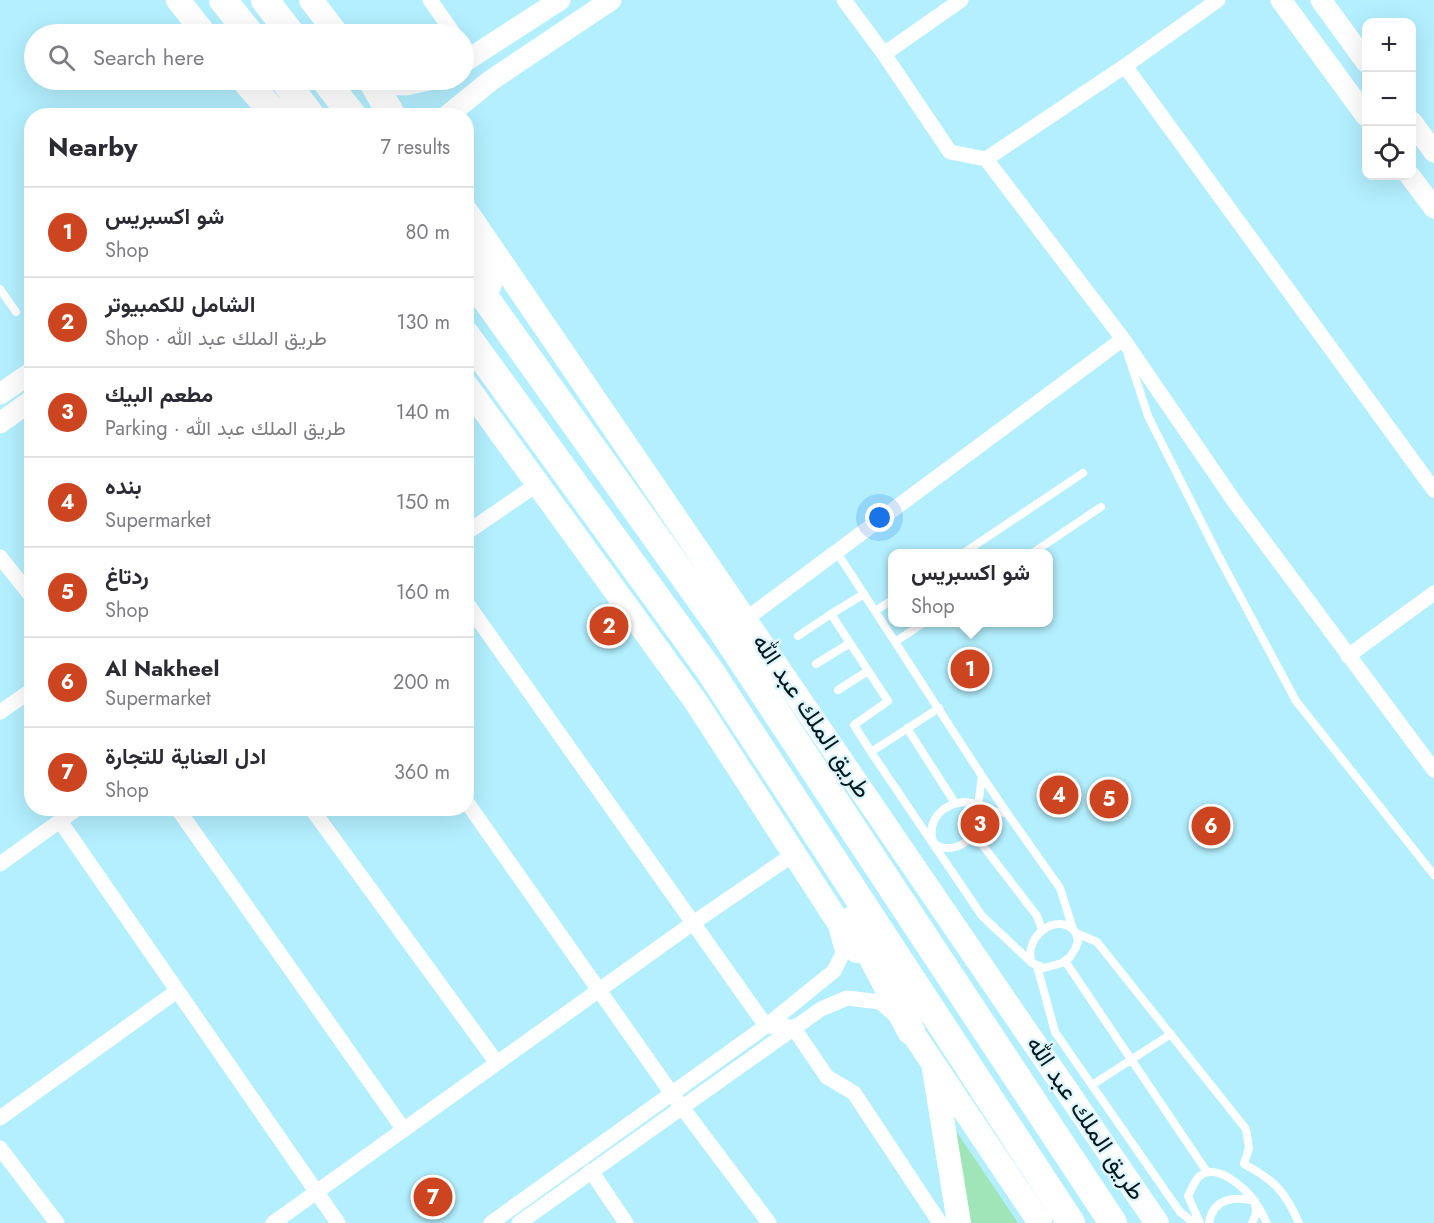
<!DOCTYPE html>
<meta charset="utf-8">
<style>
body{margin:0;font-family:Jost,Vazirmatn,sans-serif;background:#f2f2f3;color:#2b2b33}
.controls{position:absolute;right:18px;top:18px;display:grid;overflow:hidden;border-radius:12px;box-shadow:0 6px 24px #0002}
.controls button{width:54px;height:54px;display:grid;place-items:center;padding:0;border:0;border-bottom:2px solid #e1e1e2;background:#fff;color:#2b2b33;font:30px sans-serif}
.you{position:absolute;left:880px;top:518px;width:21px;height:21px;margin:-15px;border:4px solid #fff;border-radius:50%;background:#1a73e8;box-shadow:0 0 0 9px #1a73e833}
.badge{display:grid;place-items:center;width:39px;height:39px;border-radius:50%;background:#cd4421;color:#fff;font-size:20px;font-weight:700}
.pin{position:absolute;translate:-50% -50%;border:3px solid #fff;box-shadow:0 2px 6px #0006}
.popup{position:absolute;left:888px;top:549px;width:165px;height:78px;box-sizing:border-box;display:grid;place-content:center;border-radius:12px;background:#fff;filter:drop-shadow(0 2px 4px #0005);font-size:20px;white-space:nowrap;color:#7c7c81}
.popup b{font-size:22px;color:#2b2b33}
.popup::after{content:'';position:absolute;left:50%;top:100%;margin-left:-12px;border:12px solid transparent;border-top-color:#fff}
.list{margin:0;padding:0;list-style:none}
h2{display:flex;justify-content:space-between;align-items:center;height:78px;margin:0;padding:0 24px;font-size:26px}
h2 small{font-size:20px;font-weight:400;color:#7c7c81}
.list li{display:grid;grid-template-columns:39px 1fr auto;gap:18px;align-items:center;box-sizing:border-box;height:90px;padding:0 24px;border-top:2px solid #e1e1e2}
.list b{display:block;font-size:22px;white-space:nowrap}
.list p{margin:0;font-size:20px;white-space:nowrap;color:#7c7c81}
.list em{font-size:20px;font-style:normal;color:#7c7c81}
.icon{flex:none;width:33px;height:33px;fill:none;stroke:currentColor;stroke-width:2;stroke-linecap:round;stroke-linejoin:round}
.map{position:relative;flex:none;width:1434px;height:1223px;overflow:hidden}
.search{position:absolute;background:#fff;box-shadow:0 6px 24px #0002;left:24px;top:24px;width:450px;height:66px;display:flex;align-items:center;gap:15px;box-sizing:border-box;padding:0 21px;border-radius:33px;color:#7c7c81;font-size:22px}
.panel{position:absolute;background:#fff;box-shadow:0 6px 24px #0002;left:24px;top:108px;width:450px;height:708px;border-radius:24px}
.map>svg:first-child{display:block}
.green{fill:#a0e5b7}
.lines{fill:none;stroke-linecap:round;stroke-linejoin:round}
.lane{stroke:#fff;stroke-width:8}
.street{stroke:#fff;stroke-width:15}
.secondary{stroke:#fff;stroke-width:21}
.primary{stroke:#fff;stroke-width:24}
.highway{stroke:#fff;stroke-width:28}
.labels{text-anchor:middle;stroke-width:5;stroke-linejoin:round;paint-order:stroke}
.street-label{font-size:24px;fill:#01181d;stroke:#def5fb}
</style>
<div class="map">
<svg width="1434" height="1223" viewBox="0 0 1434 1223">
<rect width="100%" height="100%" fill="#b3effe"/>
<path class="green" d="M956,1131L1018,1223H968Z"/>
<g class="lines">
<path class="lane" d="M0,289L16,312
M1128,355L1148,416L1219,557L1296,701L1434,875
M836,551L982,776L978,806
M962,554L1083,473
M1031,554L1101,507
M864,594L831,614L888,701L854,725L871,752
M875,611L892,600
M798,636L831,614
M895,642L925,622
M816,664L850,643
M838,690L868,671
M939,708L871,752L982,916L1032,963L1044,968L1062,963L1070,957L1075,949L1078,942L1076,933C1058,909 1022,938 1032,963
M907,728L955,803
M982,776L1007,813
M964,802L972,803L981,810C984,830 962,853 941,847C938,846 935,844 933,842C927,820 942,804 964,802Z
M981,810L1007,813L1060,888L1073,929
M974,834L1037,916L1042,930
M1076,933L1097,942L1246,1129L1249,1148L1244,1164C1274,1180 1285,1191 1299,1223
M1065,961L1207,1172
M1037,966L1055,1032L1180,1212L1194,1223
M1092,1085L1171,1034
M1200,1223L1188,1196C1191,1191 1193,1184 1197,1179C1213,1159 1245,1187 1255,1202C1260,1208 1263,1216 1267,1223
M1209,1223C1213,1198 1234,1196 1255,1201L1256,1214L1252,1223"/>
<path class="street" d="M430,0L454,34
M844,0L884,54L950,152L986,159L1123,339L1234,501L1434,770
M884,54L961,0
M1125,66L1434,490
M986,159L1125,66L1218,0
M466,533L539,483
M0,557L32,597
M466,602L766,1026L793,1027L827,1077L854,1093L940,1223
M746,619L1123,339
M1348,656L1434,593
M0,712L32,690
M466,801L672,1094L769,1223
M177,808L404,1130
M311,808L497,1063
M60,821L338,1223
M0,864L78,808
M0,1118L177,991
M0,1148L57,1223
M591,1171L626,1223
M273,1223L693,923L794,854
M491,1223L766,1026L834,971L843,953L837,931
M519,1223L821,1009L847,998L880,1002L894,1014"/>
<path class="secondary" d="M1281,0L1366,116
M1321,0L1366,62
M464,62L560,0
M374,84L406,85L429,80
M447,116L490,81L611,0
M1412,122L1434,152
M1410,176L1434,208
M0,394L32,372
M0,423L32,400"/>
<path class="primary" d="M178,0L205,34
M311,0L337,34
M466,211L1157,1223
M466,385L696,702L857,951
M900,1014L1040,1223
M934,1069L959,1223"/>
<path class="highway" d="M223,0L250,34
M265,0L291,34
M245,80L277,116
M284,80L311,116
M325,80L353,116
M374,84L392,116
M466,246L488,284
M466,271L720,627L1113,1223
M466,335L710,671L1071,1223
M853,920L911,1031"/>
</g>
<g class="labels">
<g class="street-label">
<text transform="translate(812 716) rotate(56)" y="8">طريق الملك عبد الله</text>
<text transform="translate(1086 1118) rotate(56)" y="8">طريق الملك عبد الله</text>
</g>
</g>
</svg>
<div class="controls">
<button>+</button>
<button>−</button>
<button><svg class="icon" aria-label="locate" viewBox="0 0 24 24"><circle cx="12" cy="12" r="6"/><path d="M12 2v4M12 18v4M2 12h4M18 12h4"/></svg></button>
</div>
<div class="you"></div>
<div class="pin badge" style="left:970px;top:669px">1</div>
<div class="popup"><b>شو اكسبريس</b>Shop</div>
<div class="pin badge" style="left:609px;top:626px">2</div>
<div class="pin badge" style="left:980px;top:824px">3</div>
<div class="pin badge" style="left:1059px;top:795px">4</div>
<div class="pin badge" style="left:1109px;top:799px">5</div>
<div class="pin badge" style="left:1211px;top:826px">6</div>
<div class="pin badge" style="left:433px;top:1197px">7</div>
<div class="search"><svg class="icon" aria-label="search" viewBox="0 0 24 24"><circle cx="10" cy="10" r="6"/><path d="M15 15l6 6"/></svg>Search here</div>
<section class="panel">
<h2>Nearby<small>7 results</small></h2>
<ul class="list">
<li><span class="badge">1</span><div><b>شو اكسبريس</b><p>Shop</p></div><em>80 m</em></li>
<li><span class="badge">2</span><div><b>الشامل للكمبيوتر</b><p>Shop · طريق الملك عبد الله</p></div><em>130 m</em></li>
<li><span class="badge">3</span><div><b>مطعم البيك</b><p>Parking · طريق الملك عبد الله</p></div><em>140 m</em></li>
<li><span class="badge">4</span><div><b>بنده</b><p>Supermarket</p></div><em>150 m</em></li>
<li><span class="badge">5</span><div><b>ردتاغ</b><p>Shop</p></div><em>160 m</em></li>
<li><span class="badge">6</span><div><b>Al Nakheel</b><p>Supermarket</p></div><em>200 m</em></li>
<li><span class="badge">7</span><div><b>ادل العناية للتجارة</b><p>Shop</p></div><em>360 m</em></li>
</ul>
</section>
</div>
